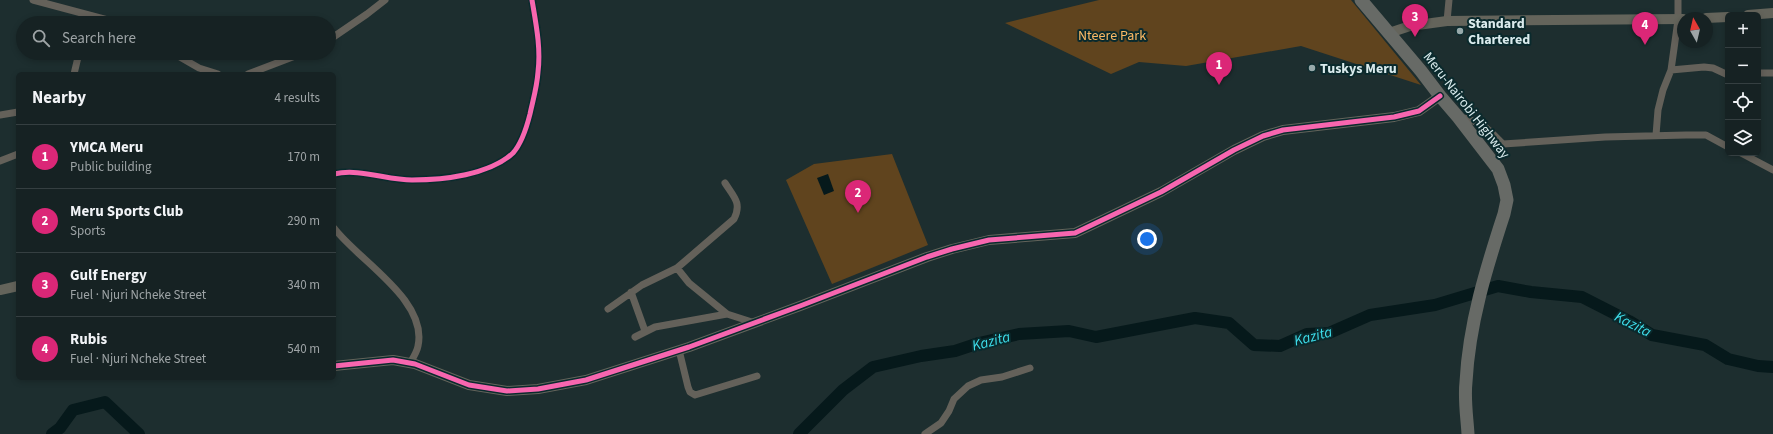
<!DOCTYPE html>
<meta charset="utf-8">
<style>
body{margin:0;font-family:"Source Sans 3",sans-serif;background:#232f30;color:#f1f3f6}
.controls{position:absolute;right:12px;top:12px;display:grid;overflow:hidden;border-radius:6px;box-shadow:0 2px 6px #0003}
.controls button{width:36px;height:36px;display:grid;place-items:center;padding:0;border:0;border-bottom:1px solid #353f41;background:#162223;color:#f1f3f6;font:20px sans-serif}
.compass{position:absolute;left:1677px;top:12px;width:36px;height:36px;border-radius:50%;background:#162223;box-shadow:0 2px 6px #0003;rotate:352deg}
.you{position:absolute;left:1147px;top:239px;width:14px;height:14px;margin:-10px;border:3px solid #fff;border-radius:50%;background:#1a73e8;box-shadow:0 0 0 6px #1a73e833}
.badge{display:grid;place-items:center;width:26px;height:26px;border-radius:50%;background:#db2777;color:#fff;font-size:13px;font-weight:700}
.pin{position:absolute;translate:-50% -33px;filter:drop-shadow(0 1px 2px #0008)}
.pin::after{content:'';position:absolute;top:21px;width:14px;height:12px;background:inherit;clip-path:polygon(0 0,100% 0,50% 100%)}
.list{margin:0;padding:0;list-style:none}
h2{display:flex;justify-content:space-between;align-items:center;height:52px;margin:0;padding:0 16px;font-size:17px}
h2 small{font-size:13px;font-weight:400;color:#9ea4a6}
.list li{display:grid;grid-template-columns:26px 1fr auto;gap:12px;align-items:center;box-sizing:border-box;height:64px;padding:0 16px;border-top:1px solid #353f41}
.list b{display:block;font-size:15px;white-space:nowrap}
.list p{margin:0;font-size:13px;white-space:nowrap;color:#9ea4a6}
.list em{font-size:13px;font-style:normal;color:#9ea4a6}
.icon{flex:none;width:22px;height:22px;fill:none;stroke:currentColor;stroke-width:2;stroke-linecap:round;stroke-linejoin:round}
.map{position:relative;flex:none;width:1773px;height:434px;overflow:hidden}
.search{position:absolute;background:#162223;box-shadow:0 2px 6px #0003;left:16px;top:16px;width:320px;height:44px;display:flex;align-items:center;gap:10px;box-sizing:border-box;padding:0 14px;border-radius:22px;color:#9ea4a6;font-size:15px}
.panel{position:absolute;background:#162223;box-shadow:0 2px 6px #0003;left:16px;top:72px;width:320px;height:308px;border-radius:6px}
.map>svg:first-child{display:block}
.green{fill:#60441e}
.water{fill:#06191b}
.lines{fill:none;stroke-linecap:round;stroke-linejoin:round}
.river{stroke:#06191b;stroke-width:12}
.street{stroke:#64615a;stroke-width:7}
.secondary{stroke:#64645b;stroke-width:10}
.highway{stroke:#676a66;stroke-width:13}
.cycleway-casing{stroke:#0a2a2d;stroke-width:8}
.cycleway{stroke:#f766af;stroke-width:5}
.poi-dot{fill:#98a9aa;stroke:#0a2a2d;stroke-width:1.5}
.labels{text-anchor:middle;stroke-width:4;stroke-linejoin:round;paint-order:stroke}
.poi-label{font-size:14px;font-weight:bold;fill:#daebed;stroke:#0a2a2d;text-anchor:start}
.park-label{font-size:14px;fill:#fdba65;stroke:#0a2a2d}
.street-label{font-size:14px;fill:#daebed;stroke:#0a2a2d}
.water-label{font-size:15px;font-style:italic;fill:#3edeeb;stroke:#0a2a2d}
</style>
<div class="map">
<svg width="1773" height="434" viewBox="0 0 1773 434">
<rect width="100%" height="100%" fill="#1d2e2f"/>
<path class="green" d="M1099,0H1351L1421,85L1301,46L1186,66L1139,62L1111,74L1005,23Z
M892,154L928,245L832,284L786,180L814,164Z"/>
<path class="water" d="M828,174L834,191L824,195L817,178Z"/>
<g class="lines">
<path class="river" d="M52,434L60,428L73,410L105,402L139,434
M799,434L843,390L873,367L921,356L955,351L979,343L1019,334L1069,331L1096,337L1195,318L1229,323L1254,345L1280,346L1307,334L1329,333L1370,315L1435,305L1498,286L1531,292L1582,297L1629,321L1652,335L1705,345L1728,359L1758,366L1773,367"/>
<path class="street" d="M33,0L119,23
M1447,21L1449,0
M329,40L367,14L385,0
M173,53L199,68L218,74
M1671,70L1704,67L1713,68L1728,75
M1758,73H1773
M74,74L79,53
M248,74L303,53
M0,115L18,112
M1460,117C1484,123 1486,127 1503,144L1605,137L1686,135H1706L1728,147
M1656,135L1658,110L1663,90L1671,70L1678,20V0
M1741,153L1773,170
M0,161L18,154
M334,174C359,168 387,180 412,180C443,180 490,175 513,153C522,143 527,126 530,114C533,100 537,87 538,72C541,48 536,24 532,0
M334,228C359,261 428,300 418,346C417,352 413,358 410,363
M677,268L734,219C742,203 734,197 725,183
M631,292L645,331
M608,309L642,285L677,268L689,283L727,314L755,323
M635,337L655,327L727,314
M679,350L688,387L690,392L695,395L757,376
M925,434L941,423L949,411L954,399L968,386L981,380L1002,377L1030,368"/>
<path class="secondary" d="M1748,15L1773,13
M1706,18L1728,17
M1389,33L1410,26L1447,21L1683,19
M0,290L18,286
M334,366L393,360L415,364L469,385L507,391L538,389L586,380L689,347L800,306L927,257L952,249L989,240L1075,233L1161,192L1234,150L1263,136L1283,130L1394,117L1419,111L1440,96"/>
<path class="highway" d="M1361,0L1421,71L1440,96L1458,117L1498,169L1504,185L1507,200L1504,214C1486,269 1469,324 1466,382C1464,399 1467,417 1468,434"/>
<defs>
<path id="cycleway" d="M334,174C359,168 387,180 412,180C443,180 490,175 513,153C522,143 527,126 530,114C533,100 537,87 538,72C541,48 536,24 532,0
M334,366L393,360L415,364L469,385L507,391L538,389L586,380L689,347L800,306L927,257L952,249L989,240L1075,233L1161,192L1234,150L1263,136L1283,130L1394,117L1419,111L1440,96"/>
</defs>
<use href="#cycleway" class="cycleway-casing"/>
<use href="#cycleway" class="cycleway"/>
</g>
<g class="poi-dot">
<circle cx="1460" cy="31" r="4"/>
<circle cx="1312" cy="68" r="4"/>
</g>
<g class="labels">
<g class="poi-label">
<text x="1468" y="28">Standard<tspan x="1468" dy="16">Chartered</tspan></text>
<text x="1320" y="73">Tuskys Meru</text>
</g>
<g class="park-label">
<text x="1112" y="40">Nteere Park</text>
</g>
<g class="street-label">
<text transform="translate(1467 105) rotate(52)" y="5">Meru-Nairobi Highway</text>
</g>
<g class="water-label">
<text transform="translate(1633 324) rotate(27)" y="5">Kazita</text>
<text transform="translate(1313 336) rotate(-15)" y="5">Kazita</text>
<text transform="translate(991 341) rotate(-15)" y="5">Kazita</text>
</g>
</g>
</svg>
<div class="controls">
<button>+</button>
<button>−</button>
<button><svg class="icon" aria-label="locate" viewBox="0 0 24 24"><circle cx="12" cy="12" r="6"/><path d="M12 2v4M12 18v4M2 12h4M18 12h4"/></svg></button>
<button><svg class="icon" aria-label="layers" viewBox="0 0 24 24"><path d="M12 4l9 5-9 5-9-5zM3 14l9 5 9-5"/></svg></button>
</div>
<svg class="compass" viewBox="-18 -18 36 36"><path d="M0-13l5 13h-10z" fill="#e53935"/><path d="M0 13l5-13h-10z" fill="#9ea4a6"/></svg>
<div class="you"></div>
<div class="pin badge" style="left:1219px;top:85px">1</div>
<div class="pin badge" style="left:858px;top:213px">2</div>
<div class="pin badge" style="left:1415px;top:37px">3</div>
<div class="pin badge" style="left:1645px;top:45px">4</div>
<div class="search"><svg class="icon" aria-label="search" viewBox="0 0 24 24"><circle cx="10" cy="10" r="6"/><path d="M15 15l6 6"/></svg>Search here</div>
<section class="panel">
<h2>Nearby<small>4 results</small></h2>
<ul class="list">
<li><span class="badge">1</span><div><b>YMCA Meru</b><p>Public building</p></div><em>170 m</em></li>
<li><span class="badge">2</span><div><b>Meru Sports Club</b><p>Sports</p></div><em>290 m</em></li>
<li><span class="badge">3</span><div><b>Gulf Energy</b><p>Fuel · Njuri Ncheke Street</p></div><em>340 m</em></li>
<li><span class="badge">4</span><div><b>Rubis</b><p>Fuel · Njuri Ncheke Street</p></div><em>540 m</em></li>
</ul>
</section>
</div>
